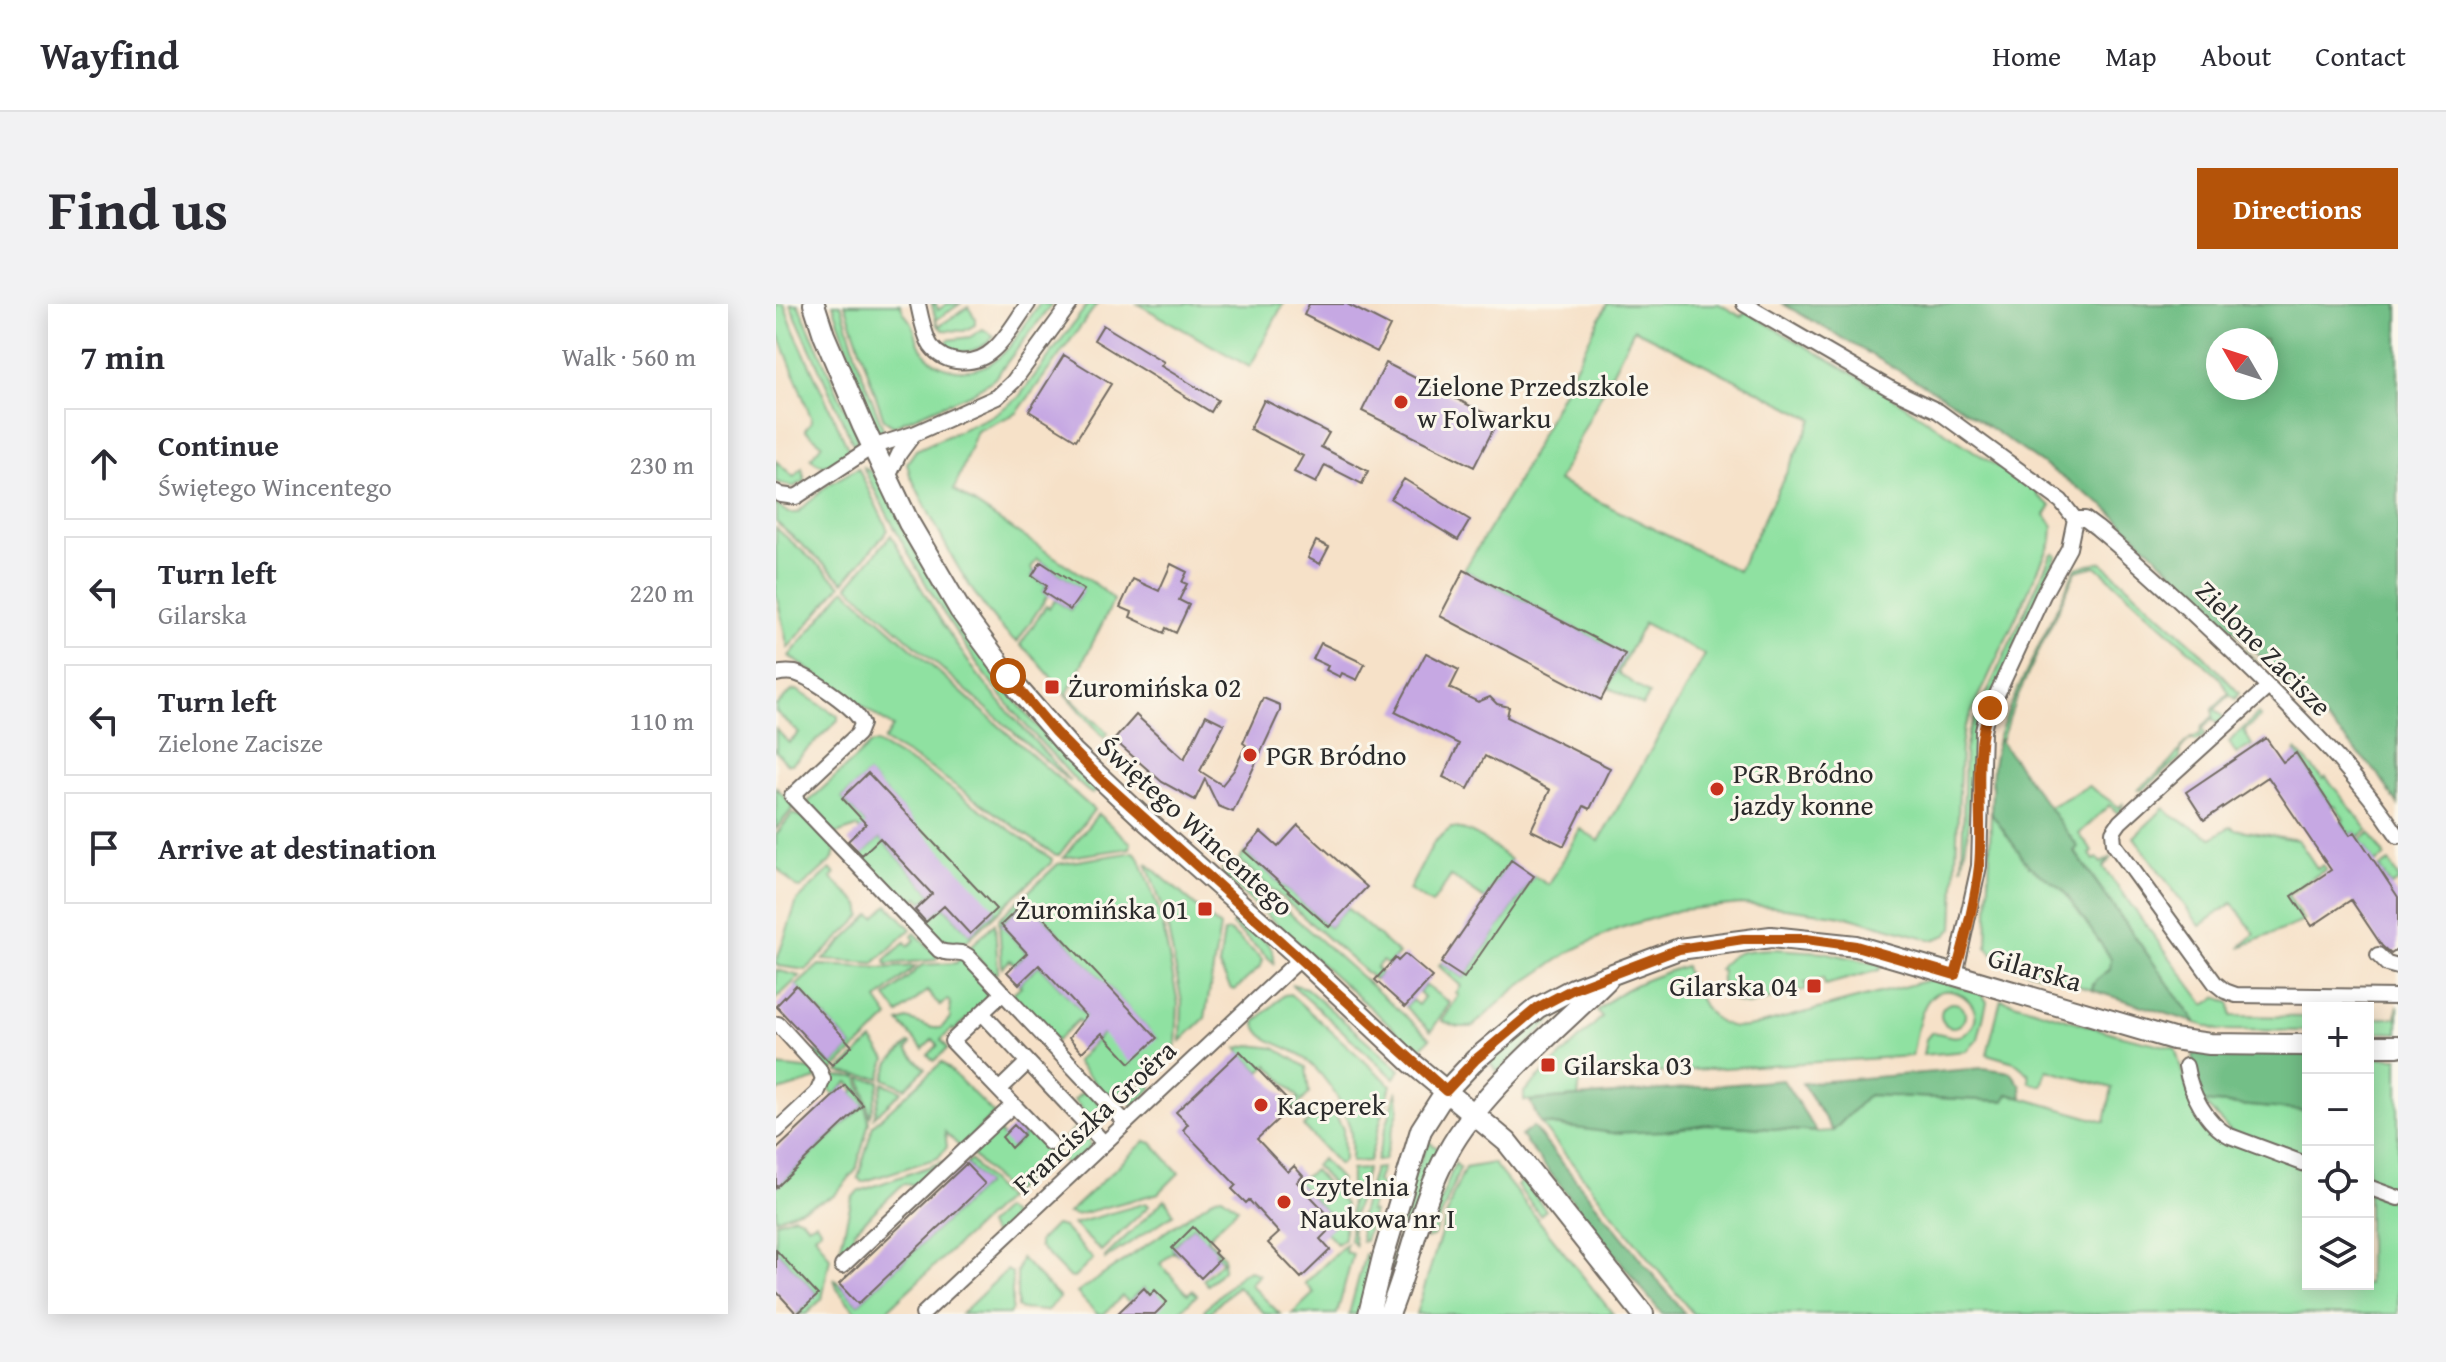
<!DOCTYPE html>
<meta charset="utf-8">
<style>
body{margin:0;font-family:"Gentium Book Plus",serif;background:#f2f2f3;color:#2b2b33}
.controls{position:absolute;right:24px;bottom:24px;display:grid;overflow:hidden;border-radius:0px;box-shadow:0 4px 20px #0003}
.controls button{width:72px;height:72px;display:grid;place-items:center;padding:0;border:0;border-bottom:2px solid #e1e1e2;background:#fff;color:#2b2b33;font:40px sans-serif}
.compass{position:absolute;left:1430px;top:24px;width:72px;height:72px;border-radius:50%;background:#fff;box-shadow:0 4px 20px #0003;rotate:309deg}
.stop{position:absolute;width:24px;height:24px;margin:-18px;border:6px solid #b45309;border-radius:50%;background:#fff}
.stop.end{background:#b45309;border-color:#fff;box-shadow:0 2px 8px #0008}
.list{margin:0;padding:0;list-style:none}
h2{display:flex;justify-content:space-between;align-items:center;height:104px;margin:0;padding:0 32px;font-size:34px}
h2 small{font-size:26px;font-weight:400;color:#7c7c81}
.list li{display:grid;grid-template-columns:52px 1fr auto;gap:24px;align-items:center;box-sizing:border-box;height:112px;margin:0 16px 16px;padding:0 16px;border:2px solid #e1e1e2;border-radius:0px}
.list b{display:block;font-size:30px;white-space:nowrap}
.list p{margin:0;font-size:26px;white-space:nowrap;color:#7c7c81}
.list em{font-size:26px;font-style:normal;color:#7c7c81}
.icon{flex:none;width:44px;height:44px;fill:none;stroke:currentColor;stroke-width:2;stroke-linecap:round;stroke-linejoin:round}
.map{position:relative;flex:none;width:1622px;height:1010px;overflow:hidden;border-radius:0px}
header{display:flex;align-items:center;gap:48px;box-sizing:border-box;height:112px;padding:0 40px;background:#fff;border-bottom:2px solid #e1e1e2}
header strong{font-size:38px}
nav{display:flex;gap:44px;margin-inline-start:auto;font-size:28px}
.intro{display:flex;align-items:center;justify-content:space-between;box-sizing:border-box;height:192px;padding:0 48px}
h1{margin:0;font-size:56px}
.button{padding:20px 36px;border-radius:0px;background:#b45309;color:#fff;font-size:28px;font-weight:700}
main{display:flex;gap:48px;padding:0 48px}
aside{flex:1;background:#fff;border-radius:0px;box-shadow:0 4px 20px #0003}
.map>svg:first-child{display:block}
.green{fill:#8fe1a1;stroke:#5d8666;stroke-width:2;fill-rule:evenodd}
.forest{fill:#73bf87;stroke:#4f7559;stroke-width:2;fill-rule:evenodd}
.building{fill:#c6a8e3}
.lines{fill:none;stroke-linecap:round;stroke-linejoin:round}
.street-casing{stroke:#726b62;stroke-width:18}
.secondary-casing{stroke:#726b62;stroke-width:24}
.street{stroke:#fff;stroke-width:14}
.secondary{stroke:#fff;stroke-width:20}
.route{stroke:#b45309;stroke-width:10}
.poi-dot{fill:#c8321e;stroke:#fbf7ec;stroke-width:3}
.labels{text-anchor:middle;stroke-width:6;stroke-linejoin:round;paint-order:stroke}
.poi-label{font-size:28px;fill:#2b2b2b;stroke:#fbf7ec;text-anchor:start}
.street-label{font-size:28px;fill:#2b2b2b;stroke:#fbf7ec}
</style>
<header>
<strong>Wayfind</strong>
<nav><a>Home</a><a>Map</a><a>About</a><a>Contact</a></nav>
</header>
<div class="intro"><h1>Find us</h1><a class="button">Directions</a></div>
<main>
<aside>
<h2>7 min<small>Walk · 560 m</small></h2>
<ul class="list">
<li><svg class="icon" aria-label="ahead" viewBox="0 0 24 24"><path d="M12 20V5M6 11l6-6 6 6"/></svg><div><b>Continue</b><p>Świętego Wincentego</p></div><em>230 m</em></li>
<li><svg class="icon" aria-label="left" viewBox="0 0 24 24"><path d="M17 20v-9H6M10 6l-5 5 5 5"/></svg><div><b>Turn left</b><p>Gilarska</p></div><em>220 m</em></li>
<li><svg class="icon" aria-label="left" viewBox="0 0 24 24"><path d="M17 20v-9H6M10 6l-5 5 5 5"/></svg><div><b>Turn left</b><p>Zielone Zacisze</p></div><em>110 m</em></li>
<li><svg class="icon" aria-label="arrive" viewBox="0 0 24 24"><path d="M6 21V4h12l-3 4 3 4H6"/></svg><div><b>Arrive at destination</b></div></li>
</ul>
</aside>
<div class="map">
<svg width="1622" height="1010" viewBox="0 0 1622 1010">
<rect width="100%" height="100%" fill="#fbf7ec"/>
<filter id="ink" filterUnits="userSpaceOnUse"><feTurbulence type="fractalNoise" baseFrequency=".0125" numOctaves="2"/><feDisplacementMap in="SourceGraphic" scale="16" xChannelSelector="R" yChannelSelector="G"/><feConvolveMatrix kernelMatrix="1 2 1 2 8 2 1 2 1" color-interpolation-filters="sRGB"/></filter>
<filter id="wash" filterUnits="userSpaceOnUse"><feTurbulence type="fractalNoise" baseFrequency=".006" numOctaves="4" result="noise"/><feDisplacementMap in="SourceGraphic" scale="32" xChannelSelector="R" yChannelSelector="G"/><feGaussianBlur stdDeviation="1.8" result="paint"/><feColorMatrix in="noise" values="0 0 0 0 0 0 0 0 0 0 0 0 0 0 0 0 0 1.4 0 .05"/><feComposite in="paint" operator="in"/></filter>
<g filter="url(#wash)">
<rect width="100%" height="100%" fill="#f6e1c8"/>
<path class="green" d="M0,0H8L18,27L74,148C60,156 48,169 35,154L46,140L29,126L36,116L0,23Z
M14,0H22L79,127L81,136L79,144Z
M57,0H65L83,61L109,130L98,123Z
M69,0H124C128,12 131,12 136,20C140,27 140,37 145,44C161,70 198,73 222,54C238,41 251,17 263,0H276L218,75L196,89L117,122L108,116Z
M156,0H160L162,6L171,0H184L160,16L163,22L192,3L199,14V21L188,27L167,26L161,21Z
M312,0H321L241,109L201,127L178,186L322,282L338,296L291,390L332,429L328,434L255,350L244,341L270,302L273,304L279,296L294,306L307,286L261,255L255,264L259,268L256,272L271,282L267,288L272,291L241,338L234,333C190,289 162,226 134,171L131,159L140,146L216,112L242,94Z
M362,0H507L474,63Z
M831,0H943L966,13L969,7L1110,89L1222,163L1225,159L1263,187L1261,191L1275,202L1269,211L1277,222L1276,236L1188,425L1185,443L1177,624L1171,631L1157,636L1074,613L1009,604L965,600L904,606L841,625L795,647L739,685L696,723H682L666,717L683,691L680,689L685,682L663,662L665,659L688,674L758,572L773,581L804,525L823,537L929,351L868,319L842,369L873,390L867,402L832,383L848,350L688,266L738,184ZM858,25L1037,115L962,267L782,177Z
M207,25L218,32C205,47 188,52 170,44L172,36L194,33Z
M0,157L18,173L26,164L29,177L17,183L0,178Z
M87,163C106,168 126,226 137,244C187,333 248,415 321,486L316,490C301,481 287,461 274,448C194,364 138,265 87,163Z
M82,164L112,226L68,278L0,218V200L12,209H21L52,181Z
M0,224L65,281L12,344L0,289Z
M1343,228L1424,300L1484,361Z
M115,231C142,279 169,327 202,371C231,409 265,442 294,478L72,282Z
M1278,249L1281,251L1201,425L1199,471L1194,475L1192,528L1186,564L1189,447L1193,427L1275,251Z
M1325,258L1424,347L1463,389L1459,395L1454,391L1439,405L1448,414L1442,420L1437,415L1426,425L1430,431L1420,437L1415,434L1404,444V454L1367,486H1362C1373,476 1387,467 1396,456C1405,445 1409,436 1424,430L1426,423L1437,412V404L1453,389L1443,373L1320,262L1300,267L1239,398L1225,437L1222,434L1235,400L1300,264Z
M69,285L318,506L283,551H279L154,464L108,437L117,423L13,352Z
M21,386L62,412V416L16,460H11L0,447V425L13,439L23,429L0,408V402L16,387Z
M1482,410L1484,413L1468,427L1476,441L1460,450L1453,438Z
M96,439H101L151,468L276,555L275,559L184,643C167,646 157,633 146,622L167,602L194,630L219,606L92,470L66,494L92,522L86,528L81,523L60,530L32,501V498Z
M1520,446L1547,475L1550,473L1592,526L1582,533L1579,528L1574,531L1566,518L1568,515L1559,502L1556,503L1519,448Z
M1313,482L1343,503L1348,499L1343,510L1333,501L1303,530L1317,548L1314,550L1318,556L1321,554L1325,559L1336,553L1327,563L1429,701L1441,693L1454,699L1455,712L1532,713V727L1442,726L1420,719L1298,546L1301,544L1273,503Z
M0,483L18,503L0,525Z
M1388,504L1395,511L1436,534L1455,522L1458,525L1522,536L1541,564L1547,561L1550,565L1512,591L1528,617L1464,643L1479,630L1456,599L1424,622L1358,533Z
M1215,509L1253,562L1287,586L1335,654L1336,663L1317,680L1316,686L1228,660L1211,643Z
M16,510L28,513L59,545L57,555L25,584L20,583L0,563V531Z
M322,510L355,539L354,544L287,554Z
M675,524C697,523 718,544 735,556L709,595L675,572L656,600L633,586L658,538Z
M1594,529L1609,553L1599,559L1584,536Z
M104,534L156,590L147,598L142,593L130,605L82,554Z
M358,548L363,553L385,612L402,699L400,741L384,757L379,756C373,774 349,782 335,796L300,758L327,729L380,734L251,596L225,620L251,649L239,661L234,656L226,664L223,615L282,560Z
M469,548L553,623L571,604L623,650L612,661L606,657L600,664L605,669L599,676L463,556Z
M449,557L456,558L654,734L643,747L450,575L446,566Z
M1613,558L1622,573V578L1615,582L1603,564Z
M370,559L444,623L429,714L405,737L406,698L389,610Z
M54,565L59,570L55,574L84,601L86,612L30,666L2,662L0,659L21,597Z
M112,601L135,625L98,659L47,656L95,610L99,613Z
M458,618C475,629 501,636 498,659L456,621Z
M219,619L222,668L218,671L193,644Z
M454,627L486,655L484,663L459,686L455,685L443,662L448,628Z
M139,629L161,652L160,656L110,660L109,656L129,638L132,642L139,636L136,632Z
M997,645L1047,648L1107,661L1103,666L1049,681L1047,674L1029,679L1031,685L972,701C952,699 944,685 946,667L943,666C955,645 974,646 997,645Z
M186,653L211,682V696L178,727L176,725L165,736L172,744L158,757L152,751L162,741L157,735L147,745L123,718L131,715L157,724H165L174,714V698L171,696L164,702L151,687L123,710L110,693L146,661L180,659Z
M43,661L106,664L140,662L101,696L113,713L54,769L38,750L40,747L56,761L76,742L20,682Z
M263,661L315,717L309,723L302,716L280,737L236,690L245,682L243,680Z
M909,662L914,681L919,680C926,709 946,729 977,722L1157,675L1206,690L1211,698L1202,735L1191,747L1147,751L1150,735L1155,729C1167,727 1178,738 1190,729C1220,707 1171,667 1151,698C1142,712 1140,735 1136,752L901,767L804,777L802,793L748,797V788L826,713L821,707C847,682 876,673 909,662Z
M0,666L24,672L0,695Z
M515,680L530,684L624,766L618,774Z
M649,681L674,699L655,727L629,703L636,696L642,701L648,693L643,688Z
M514,690L615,781L593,857L575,858C575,846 577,833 573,821C566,795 544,764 522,750C506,739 484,739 479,718L508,691Z
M1225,695L1346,732L1399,744L1412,788L1433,821L1532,866V980H1592V888L1622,899V1010H917L764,819L795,824L888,827L930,820L1041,828L1057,827L1092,791L1228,797L1232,790L1329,818L1336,784L1271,766L1266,782L1254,779L1253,770L1238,758L1211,750Z
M1165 711a12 12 0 1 1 24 0a12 12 0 1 1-24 0Z
M1622,701V729L1592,728V714H1620Z
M779,702L784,704L783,710L722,768L712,757Z
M96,736L110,755L104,774L62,768Z
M133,739L135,740L131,746L149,765L129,784L108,775L114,758Z
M474,741L499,744L530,763L533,790L515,808L513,805L523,794L492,761L484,768L461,744Z
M1592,753L1622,754V890L1592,879Z
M166,758L218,810L184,843L169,828L171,843L162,854L86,878L82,874L97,821Z
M0,762L37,766L41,775L0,788Z
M58,772L82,773L93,818L80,866L58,892L0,915V884L87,802L76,789L79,786L72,778L58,791L51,782Z
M85,774L104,777L94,813Z
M375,776L376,784L357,803L349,792Z
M107,779L126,787L98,813Z
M310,785L327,803L315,815L298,796Z
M621,786L623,804L608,856L600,857Z
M1427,798L1532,807V857L1455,828Z
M544,806L558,808L567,825L568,856L563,861L527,822Z
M243,817L273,848L302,822L304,825L234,890L194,849L220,824L236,843L248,832L238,821Z
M309,829L314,836V843L292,863L286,856L287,850Z
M369,837L376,839L403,869L383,889L300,911L292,909Z
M653,838L663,845L607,1001H604L638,870Z
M546,855L565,876L558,882L539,861Z
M194,856L230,895L110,1007L80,1008L61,985L58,975L82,1000L209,880L190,860Z
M166,858L168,860L146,881L127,880L78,927L77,946L61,958L76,894L81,888Z
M679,859L684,864L657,933L650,935Z
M717,859L837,1010H640L677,891L689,864Z
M606,864L601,878L605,880L602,893L598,892L593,907L597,908L589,937L586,938L583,917L598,865Z
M591,865L575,920L579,941L574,936L575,866Z
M538,866L569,900L568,934L561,940L550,928L560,918L521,878Z
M747,877L770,906L764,911L741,882Z
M446,892L462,904L431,934L448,953L447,966L432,981L427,976L446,957L417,923L396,944L402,951L397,948L384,960L412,990L416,986L421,991L401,1010H380L374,991L368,984L353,998L346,992L328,1010H321L301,989L440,893Z
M389,895L398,910L329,955V953Z
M370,899L373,902L325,947L297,920Z
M228,905L238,913L219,932L211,921Z
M18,912L26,915L32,922L40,918L45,926L39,931L54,954L46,995L30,1010H21L41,990L0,946V918Z
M279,921L287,923L317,955L298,974L293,973L263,942V937Z
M570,940L569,948L577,950L561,1010H516L538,989L529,979Z
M589,950L592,952L591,982L585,1010H573Z
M245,954L284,994L270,1007L244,1005L241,1003V969Z
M231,966L236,969V1005L233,1010H185Z
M473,966L483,971L474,980L504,1010H489L461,982L432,1010L428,1006L465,970Z"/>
<path class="forest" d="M1007,0H1622V501L1603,471L1561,427L1331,204L1172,95ZM1490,36V84H1442V36Z
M1222,434L1302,543L1298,547L1420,719L1316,686L1320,676L1334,666L1335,654L1287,586L1253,562L1215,509L1217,462Z
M1419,748L1532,751V807L1427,798L1421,783L1417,752Z
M1207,764L1235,768L1245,782L1246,794L1232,790L1229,797L1092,791L1057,827L1026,779Z
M1007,776L1041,828L930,820L888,827L836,829L764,819L754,797Z
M757,823L909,1010H886L745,832Z"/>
<g id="blocks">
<path class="building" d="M533,0H571L614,22L601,48L528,11Z
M327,21L388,58L385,62L442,96L435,108L318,36Z
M288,51L335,80L300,136L253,107Z
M610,59L722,116L698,163L586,107Z
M488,96L553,129L545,143L592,167L586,180L549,161L540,179L518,168L527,152L474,125Z
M628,175L694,216L682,236L615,195Z
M540,237L553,243L544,260L532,254Z
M265,258L308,286L294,306L267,288L271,282L256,272Z
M395,260L411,268L406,278L411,280L403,296L413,301L400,329L390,324L388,329L354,313L356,308L344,303L357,275L383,287Z
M688,266L849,350L825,396L664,312Z
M545,339L589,360L581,376L566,369L564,373L550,366L552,362L537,355Z
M650,349L683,366L674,384L702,398L714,393L721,400L733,403L731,413L834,464L814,505L808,502L788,542L755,526L774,486L709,452L692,485L667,473L683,440L619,408Z
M487,394L504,401V407L457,508L442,502L429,475L419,496L386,478L338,436L360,411L408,455L430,411L448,420L424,467L446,481L458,466L470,441L467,439Z
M1490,434L1507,458L1520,449L1574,531L1579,528L1622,593V645L1615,650L1606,642L1575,596L1536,622L1516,592L1555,566L1492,473L1428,516L1410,488Z
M92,469L220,605L194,630L168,602L150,618L139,606L156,590L104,534L86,551L72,537L90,520L66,494Z
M522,521L591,583L553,623L468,547L485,528L502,543Z
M735,556L758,572L688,674L665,659Z
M251,596L381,734L354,759L326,729L306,748L293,734L310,712L263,661L243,680L231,668L251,649L225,621Z
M629,650L656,673L629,703L599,676L619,654L622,657Z
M20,681L76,742L56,761L0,702Z
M464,747L510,795L506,798L513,805L481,835L512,868L518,862L527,872L521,878L560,919L544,935L554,946L525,974L492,939L503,929L473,896L470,899L456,885L460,881L407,826L412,820L400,808Z
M69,781L87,801L0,884V846Z
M238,821L248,831L235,844L226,833Z
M190,860L209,880L82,1000L63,980Z
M417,923L440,947L438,949L444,955L425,974L396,944Z
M0,946L42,991L21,1010L0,987Z
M368,984L374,991L379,986L391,998L379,1010H341Z"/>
</g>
</g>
<g filter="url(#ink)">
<use href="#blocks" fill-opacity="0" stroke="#726b62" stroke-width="2"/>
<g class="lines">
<defs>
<path id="street" d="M142,0C145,13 148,31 155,42C170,62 200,62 217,46C231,34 241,15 252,0
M968,0L1113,84L1162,107L1285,197L1299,215L1293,244L1267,291L1210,414L1207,427L1203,562L1179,671
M111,175L123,150L137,131
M0,188L5,191L20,193L96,143L140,129L221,93L237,78L294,0
M1299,215H1309L1321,224C1381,274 1437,328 1493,383C1540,430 1586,477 1622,532
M0,370C7,368 12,368 19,369C36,374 81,404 86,420L82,430L16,492L163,646C173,652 183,645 192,652L350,819
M1492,383L1344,518L1337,528L1338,540L1439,679L1449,687L1460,691L1622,693
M1602,651L1611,660L1622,663
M227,689L176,737L274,839
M206,709L328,839
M1410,762C1414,788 1430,820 1454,832L1532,861
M223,786L252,758
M0,827L41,789L47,775L43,765L2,720
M1592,883L1622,894
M66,962L237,801
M147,1010L525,654"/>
<path id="secondary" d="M38,0L48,31L87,122L133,219L184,306L243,386L297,448L366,513L525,654L636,759L731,838L867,1010
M1592,742H1622
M593,1010L607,953L645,826L670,787L699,756L761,704L797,685L903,645L995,633L1080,642L1397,735L1434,740L1532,741
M613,1010C635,957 644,899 672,848C705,787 782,725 831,676"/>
</defs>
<use href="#street" class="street-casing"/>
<use href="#secondary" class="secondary-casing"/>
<use href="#street" class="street"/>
<use href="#secondary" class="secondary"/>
</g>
</g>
<g class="lines" filter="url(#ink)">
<path class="route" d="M232,372L279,428L326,476L670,787L699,756L761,704L797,685L903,645L967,635H1030L1080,642L1179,671C1189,636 1199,599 1203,562C1208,515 1195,447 1214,404"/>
</g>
<g class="poi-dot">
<circle cx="625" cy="98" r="8"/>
<rect x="268" y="375" width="16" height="16" rx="4"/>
<circle cx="474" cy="451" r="8"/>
<circle cx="941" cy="485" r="8"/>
<rect x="421" y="597" width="16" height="16" rx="4"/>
<rect x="1030" y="674" width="16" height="16" rx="4"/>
<rect x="764" y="753" width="16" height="16" rx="4"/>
<circle cx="485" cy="801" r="8"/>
<circle cx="508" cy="898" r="8"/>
</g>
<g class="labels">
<g class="poi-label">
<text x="641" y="92">Zielone Przedszkole<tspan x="641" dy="32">w Folwarku</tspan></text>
<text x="292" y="393">Żuromińska 02</text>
<text x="490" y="461">PGR Bródno</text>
<text x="957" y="479">PGR Bródno<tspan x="957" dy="32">jazdy konne</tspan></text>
<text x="413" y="615" text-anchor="end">Żuromińska 01</text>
<text x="1022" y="692" text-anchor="end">Gilarska 04</text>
<text x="788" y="771">Gilarska 03</text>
<text x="501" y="811">Kacperek</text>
<text x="524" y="892">Czytelnia<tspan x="524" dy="32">Naukowa nr I</tspan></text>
</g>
<g class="street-label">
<text transform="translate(1488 344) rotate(45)" y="10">Zielone Zacisze</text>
<text transform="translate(420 522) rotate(42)" y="10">Świętego Wincentego</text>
<text transform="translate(1259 665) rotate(16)" y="10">Gilarska</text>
<text transform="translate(318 813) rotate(-43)" y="10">Franciszka Groëra</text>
</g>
</g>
</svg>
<div class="controls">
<button>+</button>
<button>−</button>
<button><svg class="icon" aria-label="locate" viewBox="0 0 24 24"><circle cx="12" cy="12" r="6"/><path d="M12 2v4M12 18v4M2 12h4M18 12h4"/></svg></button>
<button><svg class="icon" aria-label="layers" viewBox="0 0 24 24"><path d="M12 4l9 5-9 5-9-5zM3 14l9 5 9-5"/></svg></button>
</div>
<svg class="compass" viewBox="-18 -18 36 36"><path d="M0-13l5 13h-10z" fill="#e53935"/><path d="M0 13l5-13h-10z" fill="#7c7c81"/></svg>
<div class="stop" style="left:232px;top:372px"></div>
<div class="stop end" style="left:1214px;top:404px"></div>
</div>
</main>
